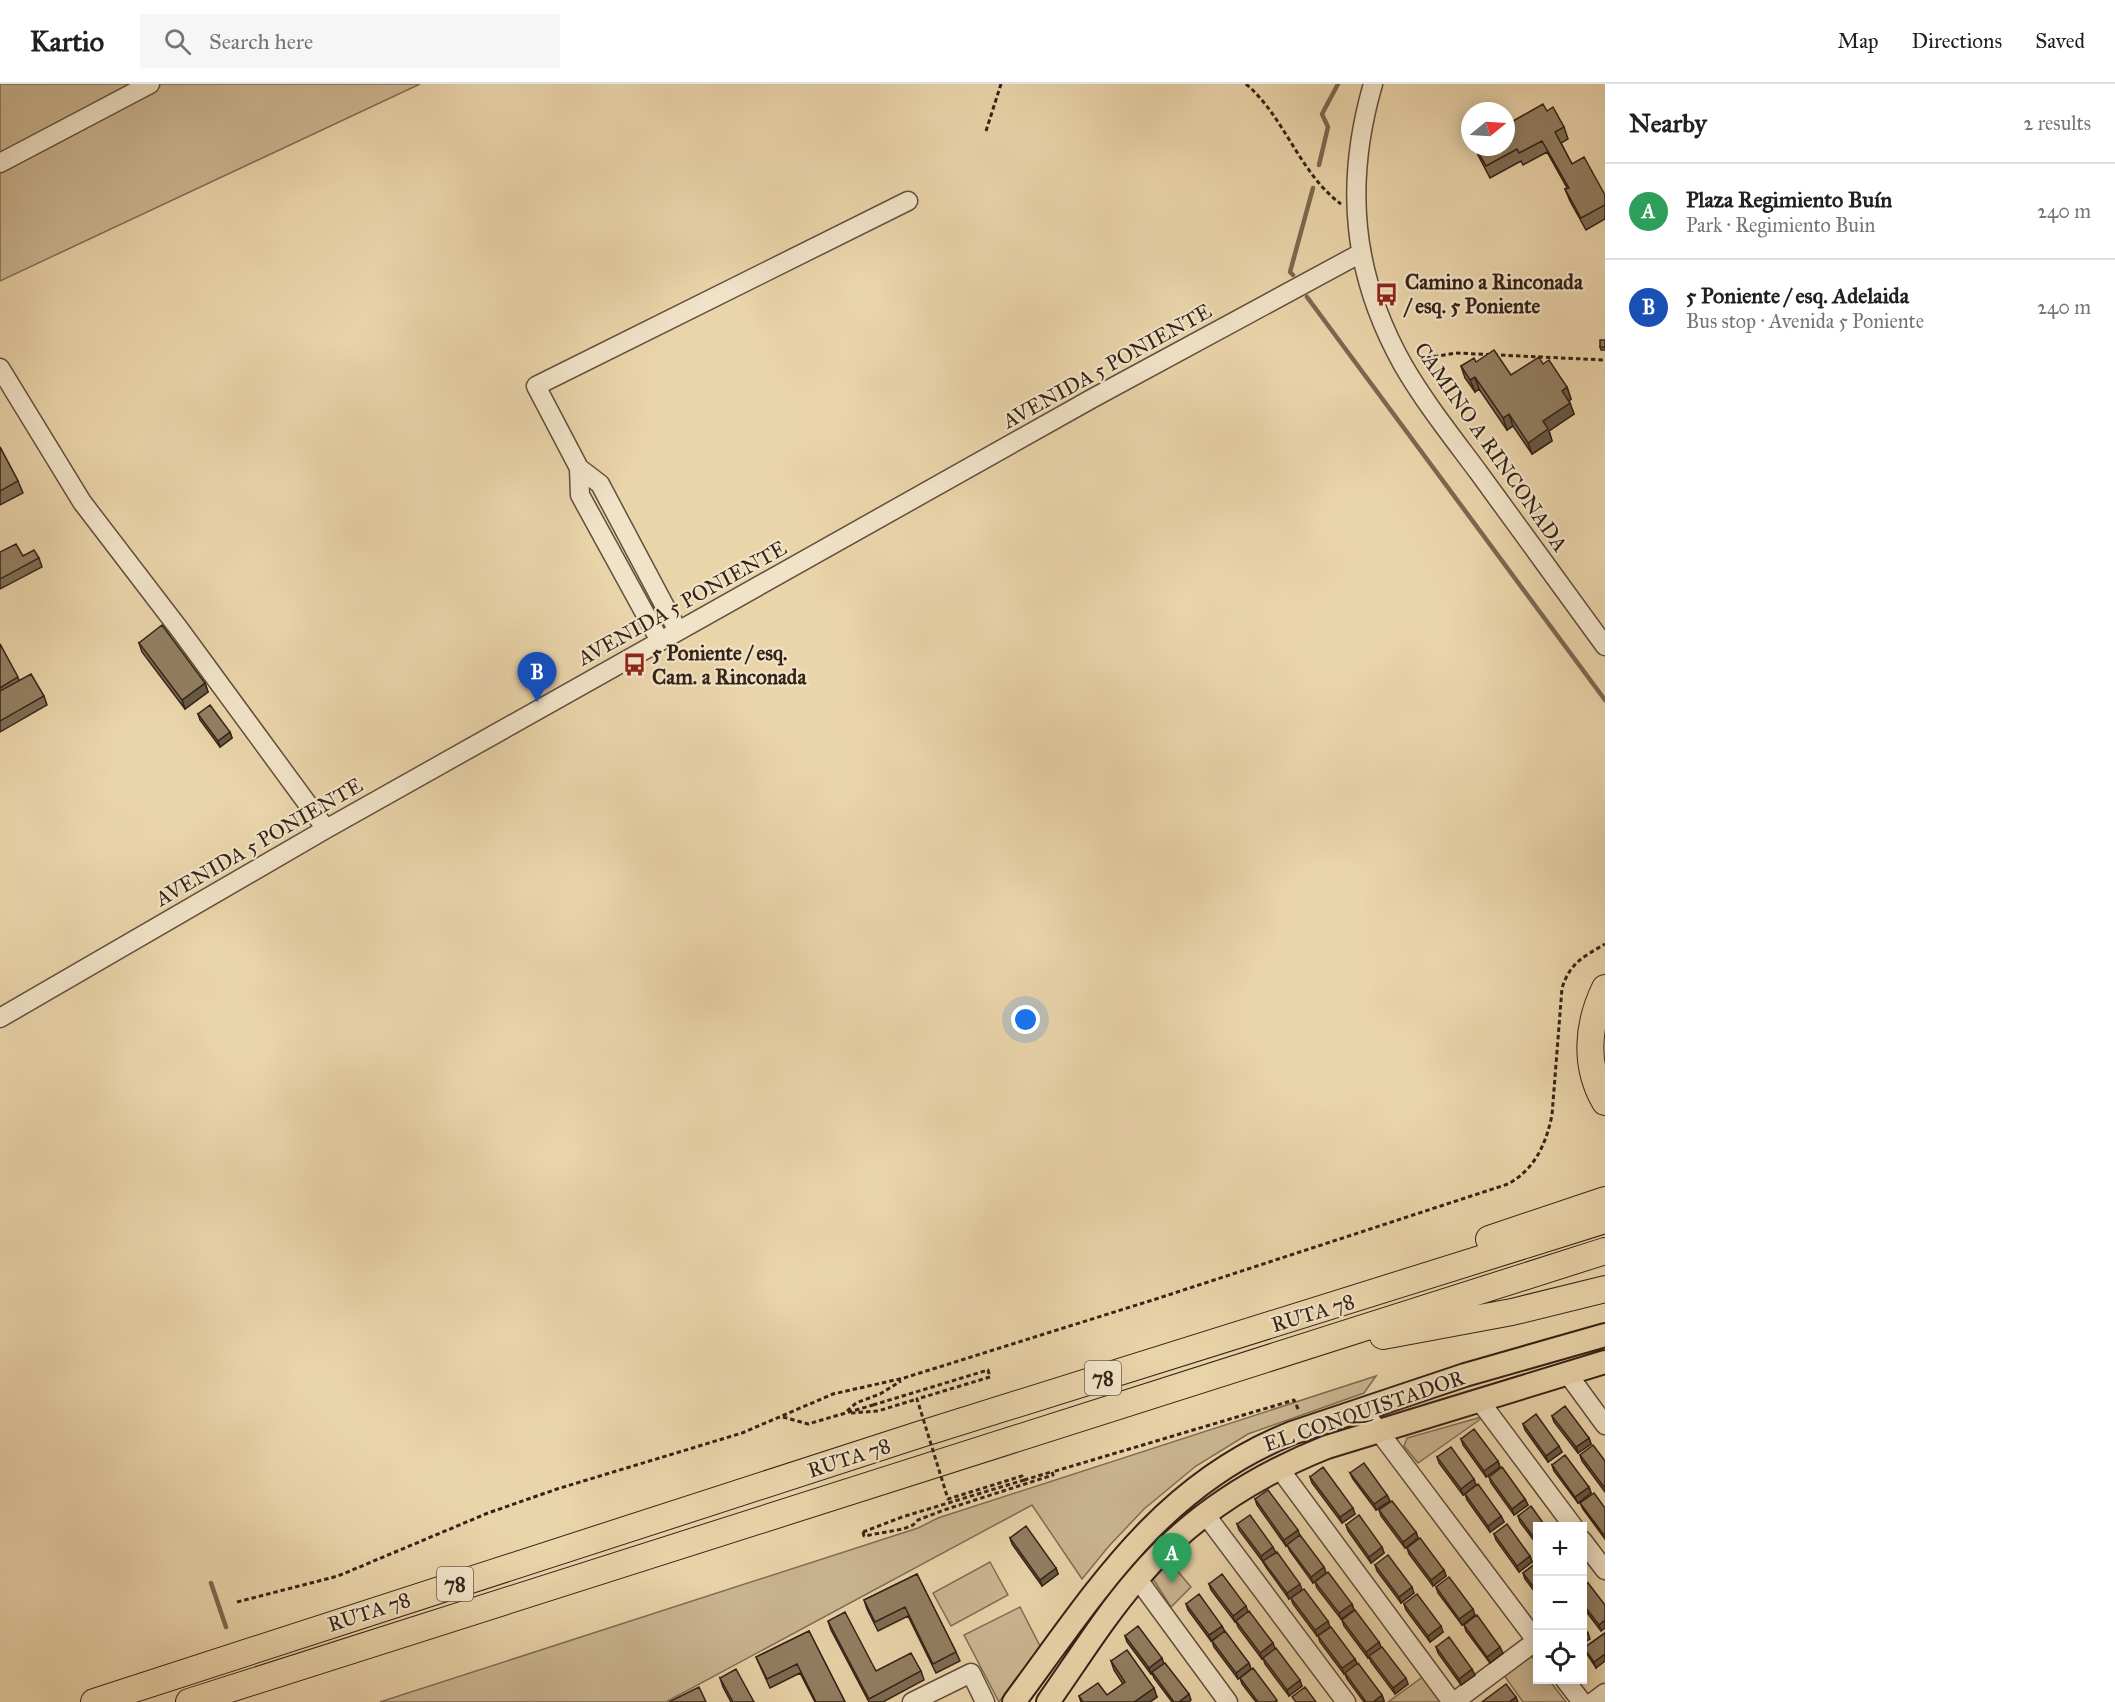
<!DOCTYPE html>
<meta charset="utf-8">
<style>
body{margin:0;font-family:"IM FELL Great Primer",serif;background:#f6f6f6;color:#202124}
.controls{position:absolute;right:18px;bottom:18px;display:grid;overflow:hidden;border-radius:0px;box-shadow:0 3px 15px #0003}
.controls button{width:54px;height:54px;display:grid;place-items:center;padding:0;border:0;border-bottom:2px solid #e0e0e0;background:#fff;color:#202124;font:30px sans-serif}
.compass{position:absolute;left:1461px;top:18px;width:54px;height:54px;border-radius:50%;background:#fff;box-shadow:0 3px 15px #0003;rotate:72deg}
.you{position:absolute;left:1026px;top:936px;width:21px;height:21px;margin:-15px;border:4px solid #fff;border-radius:50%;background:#1a73e8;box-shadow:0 0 0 9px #1a73e833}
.badge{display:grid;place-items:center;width:39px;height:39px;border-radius:50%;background:#8f2418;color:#fff;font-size:20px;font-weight:700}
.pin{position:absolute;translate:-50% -50px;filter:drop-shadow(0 2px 3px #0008)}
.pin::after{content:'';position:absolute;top:32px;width:21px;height:18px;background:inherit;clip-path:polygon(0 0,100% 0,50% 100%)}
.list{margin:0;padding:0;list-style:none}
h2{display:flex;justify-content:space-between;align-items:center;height:78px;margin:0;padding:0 24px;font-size:26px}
h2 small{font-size:20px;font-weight:400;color:#757577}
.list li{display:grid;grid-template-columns:39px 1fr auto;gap:18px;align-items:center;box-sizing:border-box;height:96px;padding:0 24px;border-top:2px solid #e0e0e0}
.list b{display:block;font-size:22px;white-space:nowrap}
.list p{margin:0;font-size:20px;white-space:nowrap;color:#757577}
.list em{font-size:20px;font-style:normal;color:#757577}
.icon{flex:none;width:33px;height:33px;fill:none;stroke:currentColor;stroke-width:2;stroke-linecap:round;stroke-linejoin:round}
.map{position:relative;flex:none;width:1605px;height:1618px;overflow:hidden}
header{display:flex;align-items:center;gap:36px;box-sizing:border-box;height:84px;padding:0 30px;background:#fff;border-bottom:2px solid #e0e0e0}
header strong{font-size:28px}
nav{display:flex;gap:33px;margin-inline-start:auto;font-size:21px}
.search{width:420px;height:54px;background:#f6f6f6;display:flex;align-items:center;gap:15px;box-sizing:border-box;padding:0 21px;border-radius:0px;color:#757577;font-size:22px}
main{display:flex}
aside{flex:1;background:#fff}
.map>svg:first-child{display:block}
.green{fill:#cbb691;stroke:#806c54;stroke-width:1.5}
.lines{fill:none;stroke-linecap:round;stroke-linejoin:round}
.stream{stroke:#7c6851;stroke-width:4.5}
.minor-casing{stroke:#624e3c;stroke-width:21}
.major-casing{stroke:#352217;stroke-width:26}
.highway-casing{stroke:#352217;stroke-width:28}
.path{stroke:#352217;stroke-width:3;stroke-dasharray:4.5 3;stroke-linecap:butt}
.minor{stroke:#f1e3c8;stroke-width:18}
.major{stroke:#ead4aa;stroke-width:22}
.highway{stroke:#ead4aa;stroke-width:26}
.path-bridge{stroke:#352217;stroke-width:3;stroke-dasharray:4.5 3;stroke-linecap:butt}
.wall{fill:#7e6d55;stroke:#352217;stroke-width:1.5}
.shaded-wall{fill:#675945;stroke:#352217;stroke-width:1.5}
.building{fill:#937f63;stroke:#352217;stroke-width:1.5}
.labels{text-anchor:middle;stroke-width:4.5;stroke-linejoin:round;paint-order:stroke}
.shield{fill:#f1e3c8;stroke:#6d5c4c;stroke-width:1.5}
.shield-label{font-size:20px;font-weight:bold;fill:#352217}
.poi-label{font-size:21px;font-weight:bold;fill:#352217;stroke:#f1e3c8;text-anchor:start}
.street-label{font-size:21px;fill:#352217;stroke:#f1e3c8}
</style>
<header>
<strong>Kartio</strong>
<div class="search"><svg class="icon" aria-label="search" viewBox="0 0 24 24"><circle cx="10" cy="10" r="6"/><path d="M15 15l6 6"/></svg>Search here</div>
<nav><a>Map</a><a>Directions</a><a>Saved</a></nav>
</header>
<main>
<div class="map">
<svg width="1605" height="1618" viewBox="0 0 1605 1618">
<rect width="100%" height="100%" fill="#ead4aa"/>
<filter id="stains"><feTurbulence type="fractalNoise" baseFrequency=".00333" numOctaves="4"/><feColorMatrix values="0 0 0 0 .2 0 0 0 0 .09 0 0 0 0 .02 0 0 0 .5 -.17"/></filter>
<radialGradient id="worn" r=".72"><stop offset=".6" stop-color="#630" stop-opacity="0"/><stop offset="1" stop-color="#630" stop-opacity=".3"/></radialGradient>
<path class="green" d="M0,0H420L0,197Z
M1376,1292L1364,1309L1248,1350L1196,1382L1144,1425L1109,1462L1082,1495L1032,1421L666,1618H380L918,1444L938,1434Z
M1485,1332L1418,1379L1404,1362L1407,1354Z
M990,1478L1008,1511L951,1542L933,1509Z
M1170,1478L1191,1503L1171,1523L1153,1495Z
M1020,1523L1040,1562L999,1618L964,1551Z
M1530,1570L1537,1580L1538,1596H1549L1566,1618H1523L1503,1590Z
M1424,1592L1444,1618H1388Z"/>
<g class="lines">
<path class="stream" d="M1319,81L1328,43L1322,30L1338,0
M1293,191L1290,188L1313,104
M1307,213L1605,616
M211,1499L226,1543"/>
<defs>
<path id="minor" d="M1373,0C1344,100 1352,190 1403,281C1425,319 1453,354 1479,389C1521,447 1563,504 1605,562
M0,79L150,0
M0,284L82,418L180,546L326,745
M579,384L536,302L908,117
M660,557L580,411L579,384L600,400L678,547
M0,934L326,745L1093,314L1361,169
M1567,1289L1605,1341
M1479,1316L1573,1442
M1362,1325L1538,1559
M1279,1384L1452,1618
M1205,1430L1346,1618
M1582,1456L1605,1486
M1137,1494L1228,1618
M1565,1596L1582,1618
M912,1618L971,1589L985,1618
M1454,1618L1536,1557
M1593,1618L1605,1609"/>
<path id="major" d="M1014,1618C1095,1509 1160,1401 1292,1349L1465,1291L1605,1251
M1048,1618C1077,1577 1104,1533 1137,1495C1188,1434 1254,1392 1327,1363L1605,1278"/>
<path id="highway" d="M1605,904C1587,941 1584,982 1605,1018
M1489,1155L1605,1116
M1383,1252L1512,1228L1605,1205
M94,1618L918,1351L1605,1136
M189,1618L1605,1167"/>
</defs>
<use href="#minor" class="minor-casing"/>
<use href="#major" class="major-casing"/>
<use href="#highway" class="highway-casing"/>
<path class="path" d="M1246,0C1285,33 1299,89 1341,120
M986,47L1001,0
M1419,275L1456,269L1605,276
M847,1327L856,1319L880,1310L901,1297
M851,1329L878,1327L917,1315
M783,1333L808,1340L873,1321
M1024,1396L1051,1388
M863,1448L864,1452L903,1445L913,1441L918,1436L944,1426L1053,1391L1052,1388L1294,1316L1299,1327
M863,1448L902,1433
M237,1518L338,1492L488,1429L557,1405L742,1349L833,1310L904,1294L1159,1214L1508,1100C1535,1085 1546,1060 1552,1031L1562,904C1570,879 1583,873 1605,860"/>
<use href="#minor" class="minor"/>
<use href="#major" class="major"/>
<use href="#highway" class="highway"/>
<path class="path-bridge" d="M873,1321L988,1286L990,1293L917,1315L948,1415L1022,1392L1024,1396L902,1433"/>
</g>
<path class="wall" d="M1547,27L1564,43L1568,55L1561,59L1572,80L1605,111V135L1586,146L1570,117L1565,105L1567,104L1547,68L1523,81L1521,77L1490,94L1478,71L1475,63H1506Z
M1605,256V266H1601L1600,263Z
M1476,278L1511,291L1543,280L1567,303L1571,315L1569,317L1574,330L1549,347L1552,357L1532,370L1513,342L1507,346L1479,305L1475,308L1465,294L1461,282Z
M0,363L18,397L23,409L0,421Z
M0,468L39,474L42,483L0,505Z
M139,559L205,599L208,608L185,625L142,568Z
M0,560L19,596L44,612L47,621L0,648Z
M198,630L230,648L232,654L220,663L200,636Z
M1552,1332L1589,1354L1591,1360L1578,1369L1554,1338Z
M1523,1340L1562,1368L1548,1378L1525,1346Z
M1461,1355L1498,1377L1500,1383L1486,1393L1463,1361Z
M1580,1371L1605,1377V1408L1582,1377Z
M1437,1373L1476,1401L1501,1432L1504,1438L1490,1448L1467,1416L1465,1410L1463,1411L1439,1379Z
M1552,1381L1589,1403L1591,1409L1578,1419L1554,1387Z
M1350,1389L1387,1411L1390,1417L1376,1426L1353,1395Z
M1310,1393L1355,1430L1342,1439L1312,1399Z
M1489,1393L1525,1415L1528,1421L1514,1431L1491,1399Z
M1255,1415L1300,1452L1324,1483L1326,1489L1313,1499L1290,1467L1287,1461L1286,1462L1257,1421Z
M1580,1419L1605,1424V1455L1583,1425Z
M1379,1426L1416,1448L1418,1454L1405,1464L1381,1432Z
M1518,1432L1538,1443V1462L1520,1438Z
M1237,1440L1276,1468L1302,1506L1289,1515L1266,1483L1263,1478L1239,1446Z
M1346,1441L1382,1463L1384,1469L1371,1479L1348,1447Z
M1494,1450L1530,1472L1532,1478L1519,1488L1496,1456Z
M1010,1454L1056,1484L1058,1490L1042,1502L1012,1460Z
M1407,1464L1444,1486L1446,1492L1433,1502L1409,1470Z
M1375,1481L1414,1509L1401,1519L1377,1487Z
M1538,1481V1512L1525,1495L1523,1489Z
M917,1490L956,1568L960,1577L936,1589L908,1532L878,1547L867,1525L864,1516Z
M1315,1498L1352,1520L1354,1526L1341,1535L1317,1504Z
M1588,1499L1601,1547L1582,1522V1503Z
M1209,1500L1248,1528L1273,1559L1275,1565L1302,1602L1289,1612L1265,1580L1263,1574L1262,1575L1238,1543L1236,1537L1242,1532L1235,1538L1211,1506Z
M1436,1503L1475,1531L1462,1541L1438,1509Z
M1291,1514L1330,1543L1317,1552L1293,1520Z
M1186,1520L1222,1542L1225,1548L1249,1579L1251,1585L1238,1595L1214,1563L1212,1557H1211L1188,1526Z
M1404,1520L1443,1548L1430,1558L1406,1526Z
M1342,1536L1379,1558L1381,1563L1408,1600L1395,1610L1371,1578L1369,1573L1368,1574L1344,1542Z
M828,1537L876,1587H921L924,1596L883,1618H869L831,1546Z
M1464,1541L1503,1569L1490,1579L1466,1547Z
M809,1547L845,1618H815L800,1589L770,1604L756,1573Z
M1605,1549L1596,1584L1587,1570L1584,1564Z
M1125,1552L1164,1580L1189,1618H1172L1154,1594L1152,1589L1151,1590L1127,1558Z
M1318,1552L1355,1575L1357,1580L1382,1611L1384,1617L1364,1618L1347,1595L1345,1590H1344L1320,1558Z
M1436,1563L1475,1591L1461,1601L1438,1569Z
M1111,1577L1157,1613L1150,1618H1081L1079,1612L1107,1611L1123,1600L1114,1586Z
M720,1594L754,1618H731L723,1603Z
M1240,1594L1277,1618H1256L1242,1600Z"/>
<path class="shaded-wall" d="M1475,293L1479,305L1475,308L1470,296Z
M1567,303L1571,315L1566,319L1562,307Z
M1570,319L1574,330L1549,347L1552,357L1532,370L1528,359L1543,337Z
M1509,330L1513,342L1507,346L1503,334Z
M205,599L208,608L185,625L182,616Z
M230,648L232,654L220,663L218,657Z
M1589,1354L1591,1360L1578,1369L1576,1363Z
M1559,1362L1562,1368L1548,1378L1546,1372Z
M1498,1377L1500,1383L1486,1393L1484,1387Z
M1474,1395L1476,1401L1463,1411L1461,1405Z
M1589,1403L1591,1409L1578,1419L1575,1413Z
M1387,1411L1390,1417L1376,1426L1374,1420Z
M1525,1415L1528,1421L1514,1431L1512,1425Z
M1353,1424L1355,1430L1342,1439L1340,1433Z
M1501,1432L1504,1438L1490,1448L1488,1442Z
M1298,1446L1300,1452L1286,1462L1284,1456Z
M1416,1448L1418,1454L1405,1464L1403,1458Z
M1273,1463L1276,1469L1263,1478L1261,1472Z
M1382,1463L1384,1469L1371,1479L1369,1473Z
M1530,1472L1532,1478L1519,1488L1517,1482Z
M1324,1483L1326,1489L1313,1499L1311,1493Z
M1056,1484L1058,1490L1042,1502L1040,1496Z
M1444,1486L1446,1492L1433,1502L1431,1496Z
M1582,1493H1583L1586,1499L1582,1501Z
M1300,1500L1302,1506L1289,1515L1287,1509Z
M1412,1503L1414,1509L1401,1519L1399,1513Z
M1352,1520L1354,1526L1341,1535L1339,1529Z
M1246,1522L1248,1528L1235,1538L1233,1532Z
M1473,1525L1475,1531L1462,1541L1459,1535Z
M1605,1536V1544L1601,1547L1599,1541Z
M1328,1537L1330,1543L1317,1552L1315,1546Z
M1222,1542L1225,1548L1211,1557L1209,1551Z
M1441,1542L1443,1548L1430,1558L1428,1552Z
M1588,1549L1590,1555L1582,1560V1553Z
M1379,1558L1381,1564L1368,1574L1366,1568Z
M1273,1559L1275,1565L1262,1575L1260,1569Z
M1500,1563L1503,1569L1490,1579L1487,1573Z
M1605,1570V1577L1596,1584L1594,1578Z
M1162,1574L1164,1580L1151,1590L1149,1584Z
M1355,1575L1357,1581L1344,1590L1342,1584Z
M1249,1579L1251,1585L1238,1595L1236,1589Z
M1472,1585L1475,1591L1461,1601L1459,1595Z
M1406,1594L1408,1600L1395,1610L1393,1604Z
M1300,1596L1302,1602L1289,1612L1287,1606Z
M1154,1604L1157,1613L1150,1618H1134Z
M1189,1610L1191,1616L1189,1618H1179Z
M1382,1611L1384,1617L1383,1618H1373Z
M1516,1613L1518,1618H1509Z"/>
<path class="building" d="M1543,20L1547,27L1553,23L1564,43L1555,48L1572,80L1584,73L1605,111V121L1581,134L1565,105L1569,104L1542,57L1519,69L1517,65L1486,82L1475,63H1506V41Z
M1600,256H1605V263H1600Z
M1494,266L1511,291L1539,273L1543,280L1549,276L1567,303L1562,307L1570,319L1543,337L1548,345L1528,359L1509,330L1503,334L1475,293L1470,296L1461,282L1474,274L1476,278Z
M0,363L18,397L0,407Z
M16,460L23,472L34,466L39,474L0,495V468Z
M162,541L205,599L182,616L139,559Z
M0,560L18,593L0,604Z
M31,590L44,612L0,637V607Z
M210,621L230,648L218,657L198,630Z
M1565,1322L1589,1354L1576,1363L1552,1332Z
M1536,1330L1559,1362L1546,1372L1523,1340Z
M1474,1345L1498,1377L1484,1387L1461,1355Z
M1593,1361L1605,1377V1402L1604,1403L1580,1371Z
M1451,1363L1474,1395L1461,1405L1437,1373Z
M1565,1371L1589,1403L1575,1413L1552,1381Z
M1364,1379L1387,1411L1374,1420L1350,1389Z
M1323,1383L1353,1424L1340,1433L1310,1393Z
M1502,1383L1525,1415L1512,1425L1489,1393Z
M1478,1400L1501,1432L1488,1442L1465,1410Z
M1268,1406L1298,1446L1284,1456L1255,1415Z
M1594,1409L1605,1424V1450L1604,1451L1580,1419Z
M1392,1417L1416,1448L1403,1458L1379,1426Z
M1531,1422L1546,1443H1538V1459L1518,1432Z
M1250,1431L1273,1463L1261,1472L1237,1440Z
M1359,1431L1382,1463L1369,1473L1346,1441Z
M1507,1440L1530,1472L1517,1482L1494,1450Z
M1026,1442L1056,1484L1040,1496L1010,1454Z
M1300,1451L1324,1483L1311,1493L1287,1461Z
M1420,1454L1444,1486L1431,1496L1407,1464Z
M1277,1468L1300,1500L1287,1509L1263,1477Z
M1388,1471L1412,1503L1399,1513L1375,1481Z
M1536,1479L1538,1481V1509L1523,1489Z
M1328,1488L1352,1520L1339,1529L1315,1498Z
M917,1490L956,1568L933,1580L905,1523L875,1538L864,1516Z
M1222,1490L1246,1522L1233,1532L1209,1500Z
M1449,1493L1473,1525L1459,1535L1436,1503Z
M1588,1499L1605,1521V1536L1599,1541L1582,1519V1503Z
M1304,1505L1328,1537L1315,1546L1291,1514Z
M1199,1510L1222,1542L1209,1551L1186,1520Z
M1417,1510L1441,1542L1428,1552L1404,1520Z
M1355,1526L1379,1558L1366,1568L1342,1536Z
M1249,1527L1273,1559L1260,1569L1236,1537Z
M845,1528L876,1587L911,1569L921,1587L869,1615L828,1537Z
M1477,1531L1500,1563L1487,1573L1464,1541Z
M1582,1541L1588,1549L1582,1553Z
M1138,1542L1162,1574L1149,1584L1125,1552Z
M1331,1543L1355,1575L1342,1584L1318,1552Z
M809,1547L845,1618H816L797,1580L767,1595L756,1573Z
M1225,1547L1249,1579L1236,1589L1212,1557Z
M1605,1549V1570L1594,1578L1584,1564Z
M1449,1553L1472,1585L1459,1595L1436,1563Z
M1382,1563L1406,1594L1393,1604L1369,1572Z
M1276,1564L1300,1596L1287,1606L1263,1574Z
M1127,1566L1154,1604L1134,1618H1083L1079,1612L1098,1599L1107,1611L1125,1598L1111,1577Z
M1165,1579L1189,1610L1179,1618H1174L1152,1588Z
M1358,1579L1382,1611L1373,1618H1366L1345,1589Z
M1253,1584L1277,1616L1274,1618H1258L1240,1594Z
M736,1585L754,1618H733L720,1594Z
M1506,1600L1516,1613L1509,1618H1482Z
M699,1603L706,1618H669Z
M1305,1603L1316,1618H1296L1292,1613Z"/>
<defs>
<symbol id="bus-bare" viewBox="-9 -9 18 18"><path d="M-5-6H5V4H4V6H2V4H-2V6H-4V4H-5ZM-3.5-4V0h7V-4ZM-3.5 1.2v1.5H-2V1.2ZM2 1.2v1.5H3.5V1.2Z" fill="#8f2418" stroke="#f1e3c8" stroke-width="2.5" paint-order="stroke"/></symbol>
</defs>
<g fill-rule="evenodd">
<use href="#bus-bare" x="1370" y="194" width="33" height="33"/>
<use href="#bus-bare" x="618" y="564" width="33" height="33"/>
</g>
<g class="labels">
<g class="shield">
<rect x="1085" y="1277" width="36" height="34" rx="4.5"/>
<rect x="437" y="1483" width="36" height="34" rx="4.5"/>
</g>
<g class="shield-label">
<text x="1103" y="1301">78</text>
<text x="455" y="1507">78</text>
</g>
<g class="poi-label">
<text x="1405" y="205">Camino a Rinconada<tspan x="1405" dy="24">/ esq. 5 Poniente</tspan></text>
<text x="652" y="576">5 Poniente / esq.<tspan x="652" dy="24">Cam. a Rinconada</tspan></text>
</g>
<g class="street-label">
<text transform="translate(1107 282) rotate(-29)" y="7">AVENIDA 5 PONIENTE</text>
<text transform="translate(1491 363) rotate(55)" y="7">CAMINO A RINCONADA</text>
<text transform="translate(682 519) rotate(-29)" y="7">AVENIDA 5 PONIENTE</text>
<text transform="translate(259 758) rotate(-30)" y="7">AVENIDA 5 PONIENTE</text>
<text transform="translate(1313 1229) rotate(-17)" y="7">RUTA 78</text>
<text transform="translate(1364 1327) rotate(-19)" y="7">EL CONQUISTADOR</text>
<text transform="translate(849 1374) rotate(-18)" y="7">RUTA 78</text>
<text transform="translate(369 1528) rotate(-18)" y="7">RUTA 78</text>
</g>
</g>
<rect width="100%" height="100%" filter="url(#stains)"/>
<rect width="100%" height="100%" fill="url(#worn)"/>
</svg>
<div class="controls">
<button>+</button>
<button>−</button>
<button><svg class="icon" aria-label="locate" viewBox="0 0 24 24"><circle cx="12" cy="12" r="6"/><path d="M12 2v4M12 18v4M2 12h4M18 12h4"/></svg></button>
</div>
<svg class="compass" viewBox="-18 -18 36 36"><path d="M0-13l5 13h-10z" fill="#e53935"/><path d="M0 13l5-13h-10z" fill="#757577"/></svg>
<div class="you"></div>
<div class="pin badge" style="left:1172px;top:1499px;background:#2e9e5b">A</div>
<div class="pin badge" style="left:537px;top:618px;background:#1a4fb4">B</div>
</div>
<aside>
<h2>Nearby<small>2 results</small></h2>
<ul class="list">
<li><span class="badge" style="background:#2e9e5b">A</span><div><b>Plaza Regimiento Buín</b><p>Park · Regimiento Buin</p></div><em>240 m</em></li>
<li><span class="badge" style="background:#1a4fb4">B</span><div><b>5 Poniente / esq. Adelaida</b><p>Bus stop · Avenida 5 Poniente</p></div><em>240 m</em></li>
</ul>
</aside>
</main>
